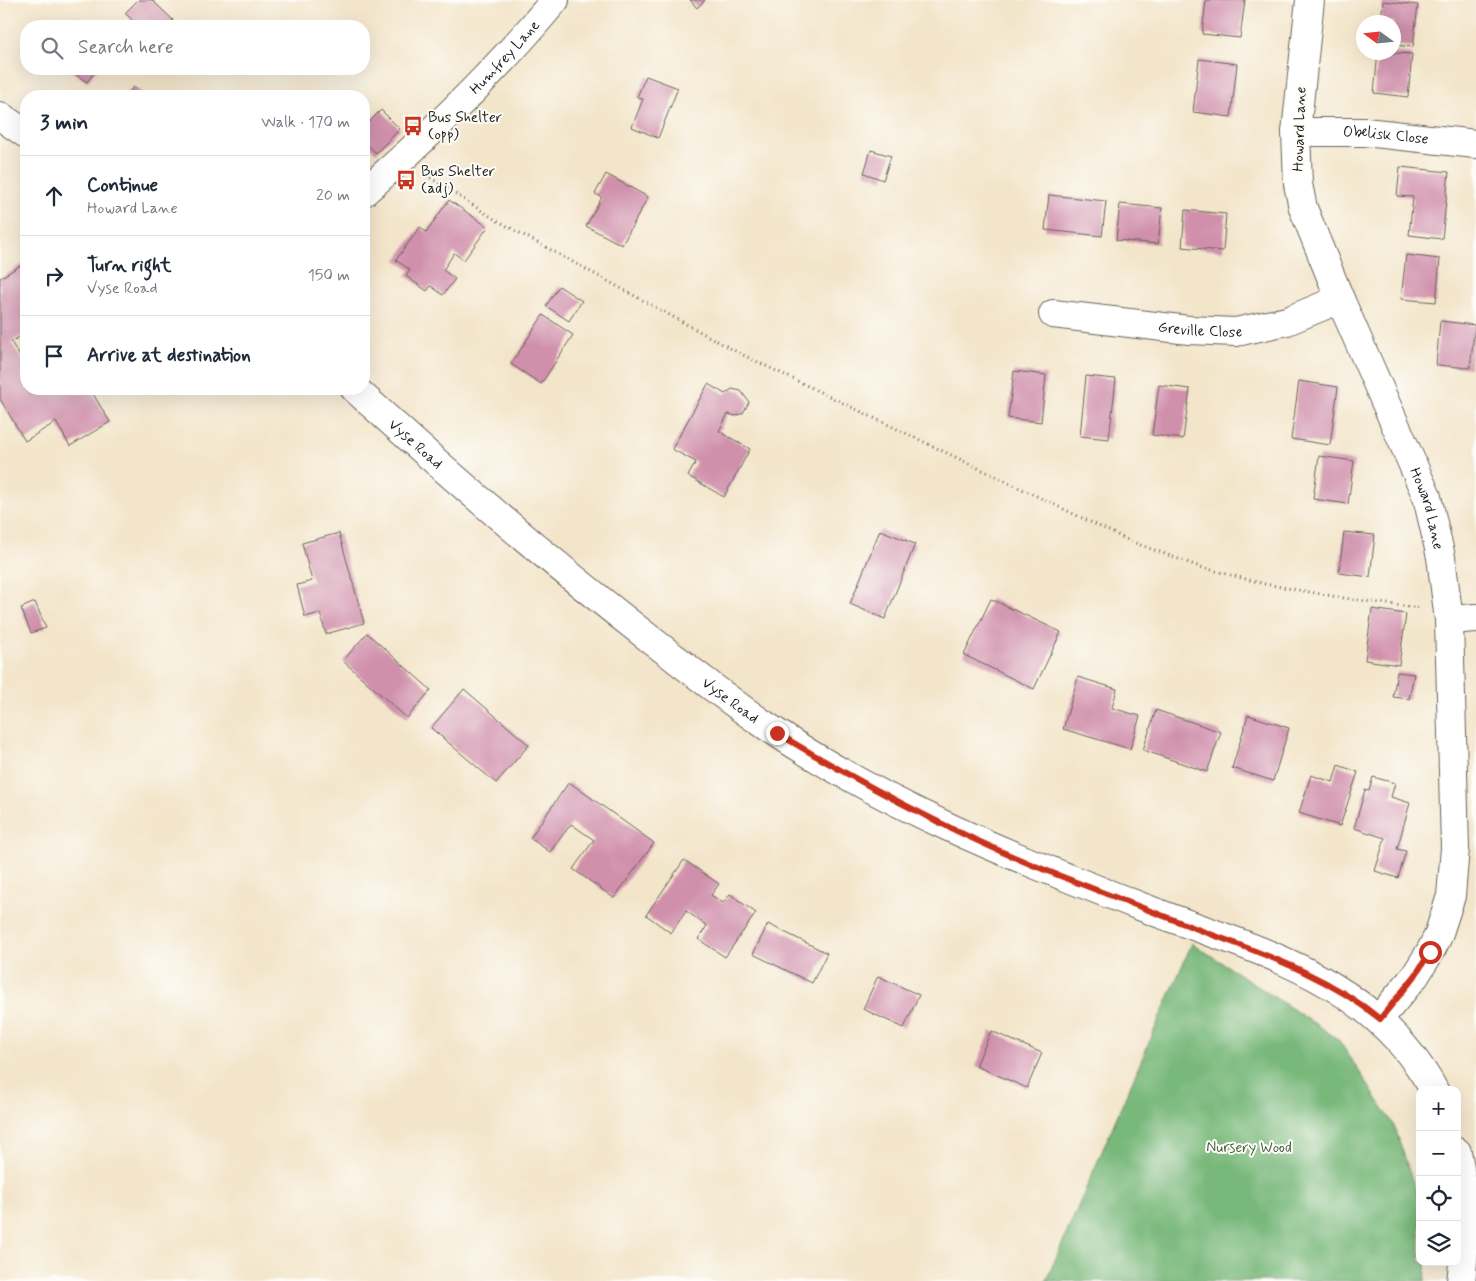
<!DOCTYPE html>
<meta charset="utf-8">
<style>
body{margin:0;font-family:Mynerve,sans-serif;background:#f2f2f3;color:#1f2937}
.controls{position:absolute;right:15px;bottom:15px;display:grid;overflow:hidden;border-radius:10px;box-shadow:0 5px 20px #0002}
.controls button{width:45px;height:45px;display:grid;place-items:center;padding:0;border:0;border-bottom:1px solid #e0e1e3;background:#fff;color:#1f2937;font:25px sans-serif}
.compass{position:absolute;left:1356px;top:15px;width:45px;height:45px;border-radius:50%;background:#fff;box-shadow:0 5px 20px #0002;rotate:285deg}
.stop{position:absolute;width:15px;height:15px;margin:-11px;border:4px solid #c8321e;border-radius:50%;background:#fff}
.stop.end{background:#c8321e;border-color:#fff;box-shadow:0 1px 5px #0008}
.list{margin:0;padding:0;list-style:none}
h2{display:flex;justify-content:space-between;align-items:center;height:65px;margin:0;padding:0 20px;font-size:21px}
h2 small{font-size:16px;font-weight:400;color:#747a83}
.list li{display:grid;grid-template-columns:32px 1fr auto;gap:15px;align-items:center;box-sizing:border-box;height:80px;padding:0 20px;border-top:1px solid #e0e1e3}
.list b{display:block;font-size:19px;white-space:nowrap}
.list p{margin:0;font-size:16px;white-space:nowrap;color:#747a83}
.list em{font-size:16px;font-style:normal;color:#747a83}
.icon{flex:none;width:28px;height:28px;fill:none;stroke:currentColor;stroke-width:2;stroke-linecap:round;stroke-linejoin:round}
.map{position:relative;flex:none;width:1476px;height:1281px;overflow:hidden}
.search{position:absolute;background:#fff;box-shadow:0 5px 20px #0002;left:20px;top:20px;width:350px;height:55px;display:flex;align-items:center;gap:12px;box-sizing:border-box;padding:0 18px;border-radius:20px;color:#747a83;font-size:19px}
.panel{position:absolute;background:#fff;box-shadow:0 5px 20px #0002;left:20px;top:90px;width:350px;height:305px;border-radius:20px}
.map>svg:first-child{display:block}
.forest{fill:#78b87a;stroke:#4a6a4b}
.building{fill:#d090ac}
.lines{fill:none;stroke-linecap:round;stroke-linejoin:round}
.minor-casing{stroke:#676259;stroke-width:30}
.path{stroke:#676259;stroke-width:3;stroke-dasharray:1 4;stroke-linecap:butt}
.minor{stroke:#fff;stroke-width:28}
.route{stroke:#c8321e;stroke-width:6}
.labels{text-anchor:middle;stroke-width:4;stroke-linejoin:round;paint-order:stroke}
.street-label{font-size:15px;fill:#1c1c1c;stroke:#fdfcf7}
.poi-label{font-size:15px;fill:#1c1c1c;stroke:#fdfcf7;text-anchor:start}
.park-label{font-size:15px;fill:#465e44;stroke:#fdfcf7}
</style>
<div class="map">
<svg width="1476" height="1281" viewBox="0 0 1476 1281">
<rect width="100%" height="100%" fill="#fdfcf7"/>
<filter id="ink" filterUnits="userSpaceOnUse"><feTurbulence type="fractalNoise" baseFrequency=".02" numOctaves="2"/><feDisplacementMap in="SourceGraphic" scale="10" xChannelSelector="R" yChannelSelector="G"/><feConvolveMatrix kernelMatrix="1 2 1 2 8 2 1 2 1" color-interpolation-filters="sRGB"/></filter>
<filter id="wash" filterUnits="userSpaceOnUse"><feTurbulence type="fractalNoise" baseFrequency=".0096" numOctaves="4" result="noise"/><feDisplacementMap in="SourceGraphic" scale="20" xChannelSelector="R" yChannelSelector="G"/><feGaussianBlur stdDeviation="1.12" result="paint"/><feColorMatrix in="noise" values="0 0 0 0 0 0 0 0 0 0 0 0 0 0 0 0 0 1.4 0 .05"/><feComposite in="paint" operator="in"/></filter>
<g filter="url(#wash)">
<rect width="100%" height="100%" fill="#f3e5ca"/>
<path class="forest" d="M1192,943L1338,1039L1394,1125L1420,1203V1262H1427L1425,1281H1046Z"/>
<g id="blocks">
<path class="building" d="M138,0H152L173,20L167,26H150L146,23L143,26H138L125,13Z
M690,0H705L697,8Z
M1206,0H1245L1240,38L1202,34Z
M1383,1L1418,5L1413,47L1394,45V22H1381Z
M1378,52L1412,54L1408,97L1374,93Z
M1199,59L1237,64L1231,117L1193,112Z
M68,69H97L87,82Z
M646,76L678,88L658,138L632,127L643,99L637,97Z
M133,87L146,96H126Z
M381,110L400,129L376,153L364,141V127Z
M871,150L891,156L883,180L864,173Z
M1400,167L1449,172L1442,239L1409,235L1413,197L1397,196Z
M606,174L648,197L622,245L586,226L602,197L595,194Z
M1049,195L1106,201L1102,236L1045,230Z
M449,200L488,227L464,260L454,253L443,270L455,279L443,295L431,286L427,291L406,276L410,270L396,260L420,227L426,232Z
M1120,204L1162,208L1158,244L1116,240Z
M1185,210L1226,214L1223,251L1182,247Z
M1406,255L1440,259L1436,302L1401,299Z
M26,262V333L11,342L26,366V389H90L110,422L70,446L56,422L25,441L0,399V278Z
M559,286L582,301L569,321L546,306Z
M543,315L573,335L541,384L511,364Z
M1440,321L1475,325L1470,368L1436,365Z
M1014,371L1046,375L1041,422L1008,418Z
M1086,376L1116,379L1109,439L1080,436Z
M1299,381L1338,387L1330,445L1291,439Z
M708,384L725,394L732,389L741,391L749,402L743,413L736,416L728,414L719,431L750,449L724,497L688,476L696,462L672,449Z
M1159,385L1190,389L1183,439L1152,435Z
M1319,456L1354,461L1348,504L1313,499Z
M880,530L915,544L885,619L850,604Z
M1344,532L1375,535L1370,577L1339,573Z
M339,533L364,623L326,634L320,613L305,617L297,585L312,581L302,543Z
M991,599L1061,632L1034,689L964,655Z
M35,602L46,628L31,633L21,608Z
M1372,609L1406,614L1399,665L1365,660Z
M367,633L431,690L407,718L343,661Z
M1397,672L1414,674L1409,699L1393,697Z
M1078,677L1117,689L1112,708L1140,716L1130,749L1063,729Z
M464,689L529,745L496,783L431,728Z
M1156,710L1221,732L1207,772L1143,750Z
M1248,715L1289,728L1273,781L1232,768Z
M1338,765L1358,772L1340,826L1299,813L1311,775L1333,782Z
M1373,777L1395,783L1391,797L1410,803L1397,849L1406,851L1398,878L1375,871L1385,838L1354,828L1365,790L1369,791Z
M569,782L654,843L614,898L573,869L594,840L571,824L550,852L530,838Z
M684,860L719,884L711,895L723,903L730,894L756,913L725,957L698,939L707,926L686,911L671,933L646,915Z
M768,924L827,953L812,983L753,954Z
M878,976L919,995L904,1028L863,1009Z
M991,1031L1042,1053L1027,1088L976,1066Z"/>
</g>
</g>
<g filter="url(#ink)">
<use href="#blocks" fill-opacity="0" stroke="#676259" stroke-width="1"/>
<g class="lines">
<defs>
<g id="minor">
<path id="s1" d="M1310,0L1296,132L1298,184L1303,208L1340,299L1427,497L1441,557L1449,620L1455,848L1451,896L1438,936L1430,952L1415,976L1379,1019"/>
<path d="M0,116L26,134"/>
<path id="s2" d="M1296,132H1365L1476,144"/>
<path id="s3" d="M364,192C433,133 497,70 555,0"/>
<path id="s4" d="M1053,314L1189,330L1236,332L1287,321L1340,299"/>
<path id="s5" d="M355,389C450,476 548,560 650,639C688,668 725,698 765,725C881,804 1012,857 1142,907C1255,951 1370,975 1434,1090"/>
<path d="M1449,620L1476,618"/>
<path d="M1457,1152C1466,1195 1467,1237 1461,1281"/>
</g>
</defs>
<use href="#minor" class="minor-casing"/>
<path class="path" d="M426,175L496,220L739,353L1130,541L1200,567L1265,584L1343,598L1418,608"/>
<use href="#minor" class="minor"/>
</g>
</g>
<g class="lines" filter="url(#ink)">
<path class="route" d="M777,733C865,786 954,834 1050,872C1101,892 1153,912 1205,932C1266,955 1328,976 1380,1019L1415,976L1430,952"/>
</g>
<defs>
<symbol id="bus-bare" viewBox="-9 -9 18 18"><path d="M-5-6H5V4H4V6H2V4H-2V6H-4V4H-5ZM-3.5-4V0h7V-4ZM-3.5 1.2v1.5H-2V1.2ZM2 1.2v1.5H3.5V1.2Z" fill="#c8321e" stroke="#fdfcf7" stroke-width="2.5" paint-order="stroke"/></symbol>
</defs>
<g fill-rule="evenodd">
<use href="#bus-bare" x="399" y="112" width="28" height="28"/>
<use href="#bus-bare" x="392" y="166" width="28" height="28"/>
</g>
<g class="labels">
<g class="street-label">
<text dy="5" stroke="none"><textPath href="#s3" startOffset="195">Humfrey Lane</textPath></text>
<text transform="translate(1299 129) rotate(-88)" y="5">Howard Lane</text>
<text dy="5" stroke="none"><textPath href="#s2" startOffset="90">Obelisk Close</textPath></text>
<text dy="5" stroke="none"><textPath href="#s4" startOffset="148">Greville Close</textPath></text>
<text dy="5" stroke="none"><textPath href="#s5" startOffset="82">Vyse Road</textPath></text>
<text dy="5" stroke="none"><textPath href="#s1" startOffset="535">Howard Lane</textPath></text>
<text dy="5" stroke="none"><textPath href="#s5" startOffset="488">Vyse Road</textPath></text>
</g>
<g class="poi-label">
<text x="428" y="122">Bus Shelter<tspan x="428" dy="17">(opp)</tspan></text>
<text x="421" y="176">Bus Shelter<tspan x="421" dy="17">(adj)</tspan></text>
</g>
<g class="park-label">
<text x="1249" y="1152">Nursery Wood</text>
</g>
</g>
</svg>
<div class="controls">
<button>+</button>
<button>−</button>
<button><svg class="icon" aria-label="locate" viewBox="0 0 24 24"><circle cx="12" cy="12" r="6"/><path d="M12 2v4M12 18v4M2 12h4M18 12h4"/></svg></button>
<button><svg class="icon" aria-label="layers" viewBox="0 0 24 24"><path d="M12 4l9 5-9 5-9-5zM3 14l9 5 9-5"/></svg></button>
</div>
<svg class="compass" viewBox="-18 -18 36 36"><path d="M0-13l5 13h-10z" fill="#e53935"/><path d="M0 13l5-13h-10z" fill="#747a83"/></svg>
<div class="stop" style="left:1430px;top:952px"></div>
<div class="stop end" style="left:777px;top:733px"></div>
<div class="search"><svg class="icon" aria-label="search" viewBox="0 0 24 24"><circle cx="10" cy="10" r="6"/><path d="M15 15l6 6"/></svg>Search here</div>
<section class="panel">
<h2>3 min<small>Walk · 170 m</small></h2>
<ul class="list">
<li><svg class="icon" aria-label="ahead" viewBox="0 0 24 24"><path d="M12 20V5M6 11l6-6 6 6"/></svg><div><b>Continue</b><p>Howard Lane</p></div><em>20 m</em></li>
<li><svg class="icon" aria-label="right" viewBox="0 0 24 24"><path d="M7 20v-9h11M14 6l5 5-5 5"/></svg><div><b>Turn right</b><p>Vyse Road</p></div><em>150 m</em></li>
<li><svg class="icon" aria-label="arrive" viewBox="0 0 24 24"><path d="M6 21V4h12l-3 4 3 4H6"/></svg><div><b>Arrive at destination</b></div></li>
</ul>
</section>
</div>
